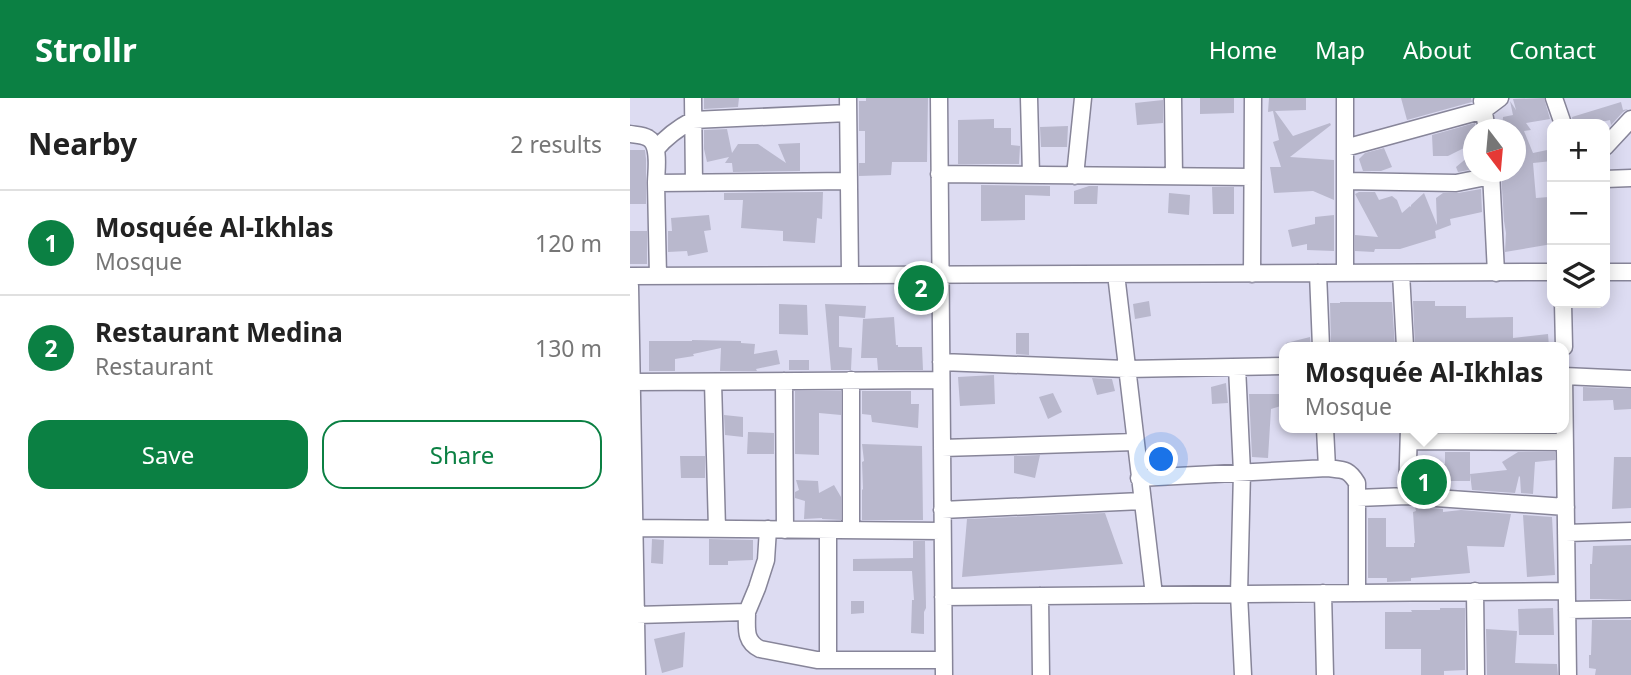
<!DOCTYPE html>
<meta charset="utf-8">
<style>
body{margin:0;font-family:"Noto Sans",sans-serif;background:#f6f6f6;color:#222}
.controls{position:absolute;right:21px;top:21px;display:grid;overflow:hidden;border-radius:14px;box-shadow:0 4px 18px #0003}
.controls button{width:63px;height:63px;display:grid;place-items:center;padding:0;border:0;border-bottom:2px solid #e0e0e0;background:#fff;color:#222;font:35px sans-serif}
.compass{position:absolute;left:833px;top:21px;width:63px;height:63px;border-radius:50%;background:#fff;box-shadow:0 4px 18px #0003;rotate:164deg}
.you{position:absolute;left:532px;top:362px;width:24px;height:24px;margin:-18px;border:5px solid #fff;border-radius:50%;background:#1a73e8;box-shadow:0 0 0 10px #1a73e833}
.badge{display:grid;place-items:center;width:46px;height:46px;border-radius:50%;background:#0b8043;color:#fff;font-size:23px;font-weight:700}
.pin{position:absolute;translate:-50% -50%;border:4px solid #fff;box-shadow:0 2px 7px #0006}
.popup{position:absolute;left:649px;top:244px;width:290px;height:91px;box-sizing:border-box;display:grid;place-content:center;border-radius:14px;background:#fff;filter:drop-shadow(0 2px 5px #0005);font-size:23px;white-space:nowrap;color:#767676}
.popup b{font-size:26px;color:#222}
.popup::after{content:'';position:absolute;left:50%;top:100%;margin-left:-14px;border:14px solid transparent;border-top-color:#fff}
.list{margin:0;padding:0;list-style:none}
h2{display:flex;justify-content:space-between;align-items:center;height:91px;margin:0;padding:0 28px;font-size:30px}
h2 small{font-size:23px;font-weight:400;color:#767676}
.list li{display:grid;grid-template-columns:46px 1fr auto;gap:21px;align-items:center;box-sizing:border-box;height:105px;padding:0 28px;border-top:2px solid #e0e0e0}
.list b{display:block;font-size:26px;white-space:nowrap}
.list p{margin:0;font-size:23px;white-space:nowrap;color:#767676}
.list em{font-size:23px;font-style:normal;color:#767676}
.actions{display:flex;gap:14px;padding:21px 28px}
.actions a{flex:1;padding:16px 0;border:2px solid #0b8043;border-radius:21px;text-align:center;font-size:24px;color:#0b8043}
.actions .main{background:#0b8043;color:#fff}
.icon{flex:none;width:38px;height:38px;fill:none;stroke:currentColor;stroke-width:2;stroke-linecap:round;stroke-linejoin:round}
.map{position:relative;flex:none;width:1001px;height:577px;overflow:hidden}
header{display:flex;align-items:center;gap:42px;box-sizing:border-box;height:98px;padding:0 35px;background:#0b8043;color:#fff}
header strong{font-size:33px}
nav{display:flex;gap:38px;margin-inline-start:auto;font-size:24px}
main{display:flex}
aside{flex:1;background:#fff}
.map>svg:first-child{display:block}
.building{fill:#b9b8cd}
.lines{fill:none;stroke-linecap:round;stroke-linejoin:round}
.minor-casing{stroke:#878599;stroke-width:19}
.minor{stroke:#fff;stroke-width:16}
</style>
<header>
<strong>Strollr</strong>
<nav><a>Home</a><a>Map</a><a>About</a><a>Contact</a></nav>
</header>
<main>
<aside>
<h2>Nearby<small>2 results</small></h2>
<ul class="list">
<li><span class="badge">1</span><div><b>Mosquée Al-Ikhlas</b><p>Mosque</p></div><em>120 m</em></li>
<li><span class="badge">2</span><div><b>Restaurant Medina</b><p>Restaurant</p></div><em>130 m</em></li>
</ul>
<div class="actions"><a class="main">Save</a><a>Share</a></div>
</aside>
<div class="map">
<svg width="1001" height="577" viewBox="0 0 1001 577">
<rect width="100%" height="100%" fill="#dddcf2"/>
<path class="building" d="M74,0H109L108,9L74,11Z
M236,0H298L297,64H262L261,77L229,78V65H235V33H229V3H236Z
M570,0H604V15L570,16Z
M639,0H676V12L645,13L663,38L700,25L701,27L660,59L704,62V102L683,93L644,95L640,69H651L643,44L649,42L643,13L638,14Z
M771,0H841L842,4L777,22Z
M914,0L920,21L896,25L901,32L894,33L903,55L922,51V63L903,65L906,100L919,99V122L922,123V146L875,154L876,135L874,123L871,74H886V58L890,57L886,32H872L873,19L883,17L880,3L886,12L883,1Z
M533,2V25L507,27L505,5Z
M991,4L993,12L998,11L993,14L981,27L980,22L963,26H943L942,19Z
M364,21V30H381V47L390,48L389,66H328V22Z
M845,25L846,32H844V45L818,58H803L802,37Z
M438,28L437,49H411L410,29Z
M97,31L102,55L108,46H128L156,65L148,46L170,45V73L103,74L102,65H95L99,59L77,64L74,51V32Z
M754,50L762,69L751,73H733L729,61L735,55Z
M0,52H15L16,61V106H0Z
M844,54V71L828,74L826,69Z
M351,87L420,88V98L395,97V122L351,123Z
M459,88H468L467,106H444V93Z
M582,89H604V116H583Z
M851,91L852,114L820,121L821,127L805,133L806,140L770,151H745L744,154L725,153V137L748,139L725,96L729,94H745L749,102L762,98L767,102L772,115L780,108L781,109V107L794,95L807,127L806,100L813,95H828Z
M193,94L192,121L187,120L185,145L153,143V133L111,130L113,102H94V95Z
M539,95L560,97L559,117L538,115Z
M79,117L81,132L74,133L78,154L58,158L57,153L38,154V133H42L41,120Z
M704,117V153L677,152V146L662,149L658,132L685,126V119Z
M0,133H17V166H0Z
M519,203L521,218L505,221L503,206Z
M783,203H805V208H836V220L883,219V240L918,236L919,249H785Z
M710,204H762L765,249H701L700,205H710Z
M149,206L177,207L178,237L149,236Z
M195,206L236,208L235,220L209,218V249L222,250L221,272H201Z
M264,219L266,247H268V249H292L293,272H248L247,260H231L233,221Z
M386,235H399V257L386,256Z
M680,239L681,249H657L656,245Z
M62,242L111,243V245L125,246L124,256L147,252L150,266L126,271L127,273H90L91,250L63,256L64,258L45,261V273H19V243H62Z
M159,262H179V272H159Z
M364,277L365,306L330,308L328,279Z
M462,280L482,281L485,293L467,297Z
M596,285L598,305L582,306L581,289Z
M953,289L1001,291V311L984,312L983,302L953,303Z
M165,293H211V317L189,315V357L165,356Z
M232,293H281V306H289L288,330L242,324L241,317L232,316Z
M423,295L432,314L418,321L409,299Z
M619,296H654V307L641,311L638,360L622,359Z
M94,317L113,319V339L95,337Z
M118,334L144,335V356H117Z
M232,346L292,348L293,422H232V392L233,391L232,364L234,363Z
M815,354H840V383H812V390L788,388V368L815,366Z
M888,354H925V362L905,364L903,396L891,395L890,379L889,378L885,395L842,392L840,376L877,372L872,364Z
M410,357L405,380L384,375V358Z
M50,358H75V380H51Z
M984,359H1001V410L982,411Z
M166,382L188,383L189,395L204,387L211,399V422L192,421V420L174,421L175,403L165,400V394L169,392Z
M785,409L813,411V414L831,412L881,416L874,449L837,448L840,475L781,480V483L757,484V480H738V420H756V449H784V445H785L783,414L786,413Z
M475,415L493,466L332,479L337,421Z
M893,417L922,419L925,477L897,479Z
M22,441L34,442L33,466L21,465Z
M79,441L123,442V462L98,463V467H79Z
M283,443H295L296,510L294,514V536L281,535L282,502H284L282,473H223V461L283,460Z
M1001,447V501H960V466H962L963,448Z
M221,503H234V515L221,516Z
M810,510H835V572L814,573V577H791V551H755V514H782L781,512H810Z
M923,510L924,537H889L888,511Z
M962,522H1001V577H965L966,571L959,570V557H961Z
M856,531L887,533L885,565L927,566L928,577H857Z
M55,534L53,569L32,575L24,541Z"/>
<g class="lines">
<defs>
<path id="minor" d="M63,0L64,85
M218,0L220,177
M309,0L314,577
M399,0L401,77
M543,0L544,78
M715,0V175
M924,0L933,26
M852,3L857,32
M0,36C6,37 13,37 18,40C31,47 26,73 26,85
M975,49L1001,21
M715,50L854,12L870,0
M26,51C37,38 48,30 63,22L218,15
M861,74L866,175
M309,76L622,79
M445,78L453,0
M975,81L1001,80
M715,83L826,85L861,78
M975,174H1001
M688,175L691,249
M771,175L775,249
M486,176L524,497
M622,176L623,0
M0,178L922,174
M28,178L26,85L219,83
M0,188L7,577
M933,205L934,249
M311,264L496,271L654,268
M607,269L612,374L609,496L613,577
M934,278L938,577
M934,278L1001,281
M221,282V432
M154,283L155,432
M2,284L311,282
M83,284L87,431
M695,330L697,370
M779,343L935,344
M312,350L505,344
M509,380L697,370C713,372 718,370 727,385V495
M777,398L779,330
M727,400L777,398L936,409
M312,412L512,403
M5,430L312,433
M936,435L1001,433
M845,493L846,577
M693,495L695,577
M410,498L411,577
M313,499L937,493
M937,512L1001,511
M117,514L127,490L136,462L138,431
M6,517L117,514C117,530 114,543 130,551L187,562H314
M198,562V432"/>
</defs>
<use href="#minor" class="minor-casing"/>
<use href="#minor" class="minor"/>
</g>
</svg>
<div class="controls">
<button>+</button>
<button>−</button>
<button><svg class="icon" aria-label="layers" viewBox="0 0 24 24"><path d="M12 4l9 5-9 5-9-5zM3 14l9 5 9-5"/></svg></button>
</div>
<svg class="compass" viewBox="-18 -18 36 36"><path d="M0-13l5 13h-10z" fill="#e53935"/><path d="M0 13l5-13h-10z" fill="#767676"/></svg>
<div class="you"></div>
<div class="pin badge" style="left:794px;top:384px">1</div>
<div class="popup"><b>Mosquée Al-Ikhlas</b>Mosque</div>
<div class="pin badge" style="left:291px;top:190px">2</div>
</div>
</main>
